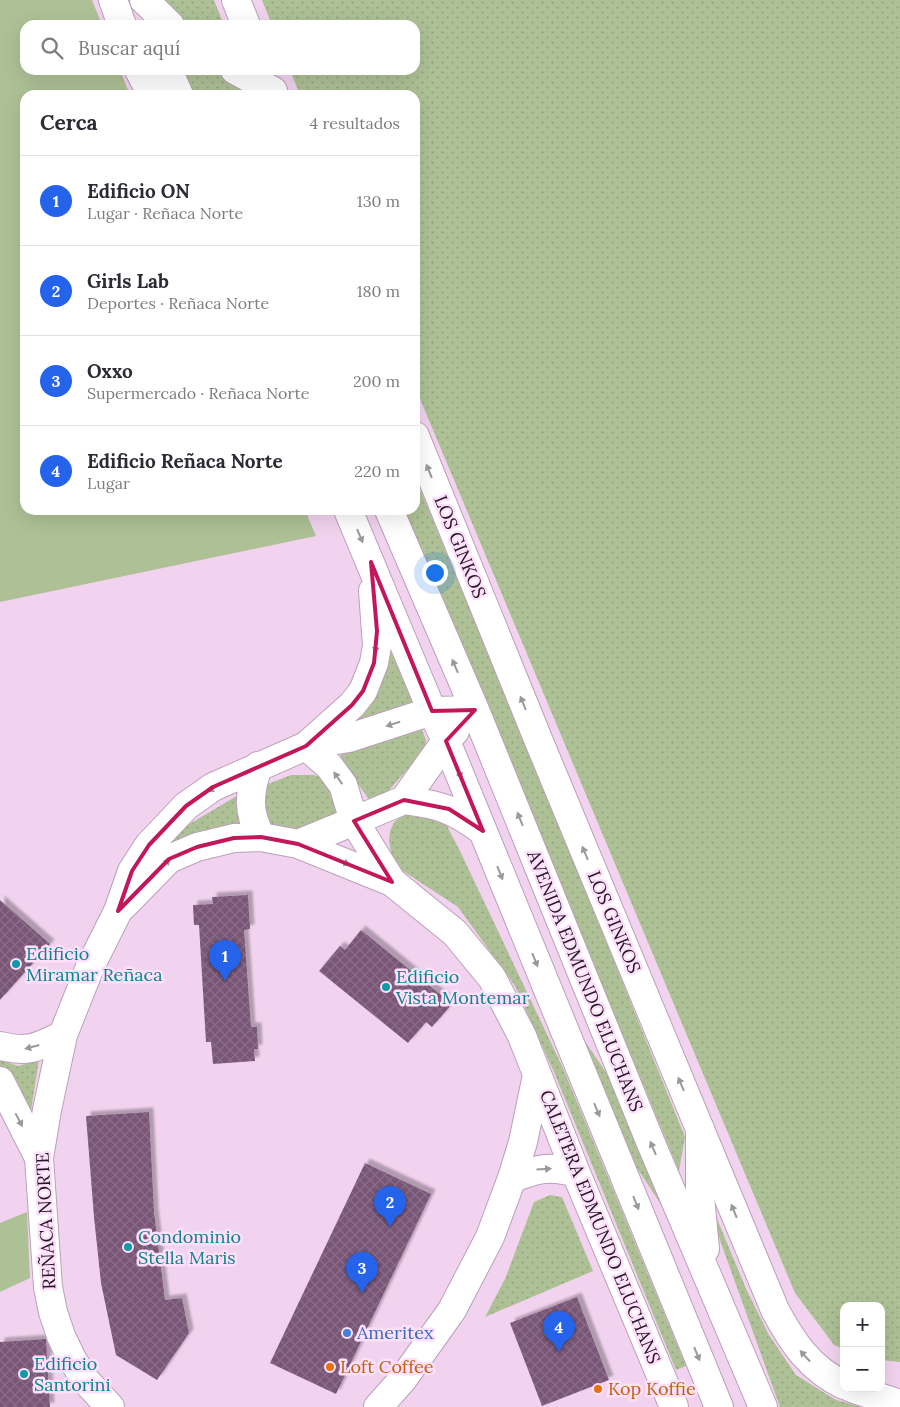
<!DOCTYPE html>
<html lang="es">
<meta charset="utf-8">
<style>
body{margin:0;font-family:Lora,serif;background:#f7f7f7;color:#2b2b33}
.controls{position:absolute;right:15px;bottom:15px;display:grid;overflow:hidden;border-radius:10px;box-shadow:0 5px 20px #0002}
.controls button{width:45px;height:45px;display:grid;place-items:center;padding:0;border:0;border-bottom:1px solid #e1e1e2;background:#fff;color:#2b2b33;font:25px sans-serif}
.you{position:absolute;left:434px;top:572px;width:18px;height:18px;margin:-12px;border:4px solid #fff;border-radius:50%;background:#1a73e8;box-shadow:0 0 0 8px #1a73e833}
.badge{display:grid;place-items:center;width:32px;height:32px;border-radius:50%;background:#2563eb;color:#fff;font-size:16px;font-weight:700}
.pin{position:absolute;translate:-50% -41px;filter:drop-shadow(0 1px 2px #0008)}
.pin::after{content:'';position:absolute;top:26px;width:18px;height:15px;background:inherit;clip-path:polygon(0 0,100% 0,50% 100%)}
.list{margin:0;padding:0;list-style:none}
h2{display:flex;justify-content:space-between;align-items:center;height:65px;margin:0;padding:0 20px;font-size:21px}
h2 small{font-size:16px;font-weight:400;color:#7c7c81}
.list li{display:grid;grid-template-columns:32px 1fr auto;gap:15px;align-items:center;box-sizing:border-box;height:90px;padding:0 20px;border-top:1px solid #e1e1e2}
.list b{display:block;font-size:19px;white-space:nowrap}
.list p{margin:0;font-size:16px;white-space:nowrap;color:#7c7c81}
.list em{font-size:16px;font-style:normal;color:#7c7c81}
.icon{flex:none;width:28px;height:28px;fill:none;stroke:currentColor;stroke-width:2;stroke-linecap:round;stroke-linejoin:round}
.map{position:relative;flex:none;width:900px;height:1407px;overflow:hidden}
.search{position:absolute;background:#fff;box-shadow:0 5px 20px #0002;left:20px;top:20px;width:400px;height:55px;display:flex;align-items:center;gap:12px;box-sizing:border-box;padding:0 18px;border-radius:15px;color:#7c7c81;font-size:19px}
.panel{position:absolute;background:#fff;box-shadow:0 5px 20px #0002;left:20px;top:90px;width:400px;height:425px;border-radius:15px}
.map>svg:first-child{display:block}
.grass{fill:url(#grass-dots)}
.park{fill:#aec196}
.building{fill:url(#building-cross-hatch);filter:url(#shadow)}
.lines{fill:none;stroke-linecap:round;stroke-linejoin:round}
.minor-casing{stroke:#bc9fb9;stroke-width:30}
.tertiary-casing{stroke:#bc9fb9;stroke-width:30}
.primary-casing{stroke:#bc9fb9;stroke-width:30}
.minor{stroke:#fff;stroke-width:28}
.tertiary{stroke:#fff;stroke-width:28}
.primary{stroke:#fff;stroke-width:28}
.oneway{fill:#9c979b}
.marked{fill:none;stroke:#c2185b;stroke-width:4;stroke-linejoin:round}
.culture-dot{fill:#0f9aa8;stroke:#ffe0fc;stroke-width:2}
.shop-dot{fill:#3f7fe0;stroke:#ffe0fc;stroke-width:2}
.food-dot{fill:#e8710a;stroke:#ffe0fc;stroke-width:2}
.labels{text-anchor:middle;stroke-width:5;stroke-linejoin:round;paint-order:stroke}
.street-label{font-size:18px;fill:#221821;stroke:#ffe0fc}
.culture-label{font-size:18px;fill:#0d838f;stroke:#ffe0fc;text-anchor:start}
.shop-label{font-size:18px;fill:#366cbe;stroke:#ffe0fc;text-anchor:start}
.food-label{font-size:18px;fill:#c56008;stroke:#ffe0fc;text-anchor:start}
</style>
<div class="map">
<svg width="900" height="1407" viewBox="0 0 900 1407">
<defs>
<pattern id="grass-dots" width="8" height="8" patternUnits="userSpaceOnUse" patternTransform="scale(1.25)"><rect width="8" height="8" fill="#aec196"/><path d="M2 2h.1M6 6h.1" fill="none" stroke="#95a581" stroke-width="1.8" stroke-linecap="round"/></pattern>
<pattern id="building-cross-hatch" width="8" height="8" patternUnits="userSpaceOnUse" patternTransform="scale(1.25)"><rect width="8" height="8" fill="#795577"/><path d="M0 0l8 8M0 8l8-8" fill="none" stroke="#8a6e88"/></pattern>
<filter id="shadow"><feDropShadow dx="4.5" dy="-4.5" stdDeviation="1" flood-color="#0004"/></filter>
</defs>
<rect width="100%" height="100%" fill="#f2d3ef"/>
<path class="grass" d="M154,0H214L224,25H186L156,3Z
M262,0H900V1362L881,1360V1306H844V1349L834,1345L795,1293L415,387V95H300L290,70H415V25H272Z
M179,70H216L250,95H190Z
M415,477L560,827L685,1137L679,1171L540,835L401,510H415Z
M391,652L414,701L410,708L342,733L387,653Z
M412,726L422,730L426,740L424,750L386,794L375,801L368,798L340,759L342,750Z
M291,775H314L331,781L339,811C315,828 291,835 264,822L260,795L268,784Z
M240,794L248,831L162,851L181,829Z
M414,813L440,818L447,826L460,851L563,1068L686,1366L676,1370L554,1072L515,986L458,907L403,871L392,857L389,841L390,831L394,822L402,816Z
M571,1021L614,1084L670,1218L627,1153Z
M0,1060L18,1066L39,1060L30,1117L0,1069Z
M703,1185L747,1291L769,1335L796,1375L836,1400L861,1407H780L721,1243Z
M550,1195L562,1197L593,1271L485,1317L505,1279L534,1202Z"/>
<path class="park" d="M0,0H92L102,25H25V70H120L130,95H25V510H305L316,536L0,602Z
M27,1212L30,1278L0,1292V1223Z"/>
<path class="building" d="M248,895L250,929L244,930L251,1027H257L258,1049H254L255,1061L213,1064L211,1042H206L199,925H194L193,905L213,904L212,897Z
M0,900L50,944L0,1000Z
M361,930L452,1004L432,1027L426,1022L408,1043L319,971L340,946L345,950Z
M149,1112L154,1212L165,1300L182,1298L189,1333L157,1380L116,1355L101,1283L94,1217L86,1116Z
M365,1163L431,1194L336,1394L270,1363Z
M577,1297L609,1380L542,1406L510,1323Z
M46,1339L50,1407H0V1342Z"/>
<g class="lines">
<defs>
<path id="minor" d="M236,0L246,25
M258,766C249,794 247,811 261,837
M298,844L354,821
M123,906L169,859L197,847L234,838L261,837L298,844L392,882L455,933L492,978L522,1036L576,1173L674,1407
M0,1046C30,1053 37,1047 63,1035
M0,1081L39,1158
M512,1178C538,1169 550,1165 576,1173
M110,1407L86,1381L72,1359L61,1336L53,1312L48,1287L39,1158L47,1110L63,1035L90,967L118,911L132,871L149,845L186,806L213,787L306,746L329,766L343,785L354,821L392,882
M378,1407L403,1379L452,1310L490,1237L512,1178L523,1142L537,1075"/>
<path id="tertiary" d="M415,436L538,739L775,1310C792,1342 810,1369 844,1385
M851,1388L900,1404"/>
<path id="primary" d="M113,0L122,25
M144,0L170,25
M139,70L152,95
M168,70L179,95
M235,70L273,91
M348,510L432,711L446,741L719,1407
M389,510L475,710L650,1141L763,1407
M307,745L349,738L432,711L475,710
M306,746L352,705L363,691L374,663L377,646L373,591
M404,800C441,805 453,809 483,831
M354,821L404,800L446,741L455,731
M700,1129V1196L705,1249"/>
</defs>
<use href="#minor" class="minor-casing"/>
<use href="#tertiary" class="tertiary-casing"/>
<use href="#primary" class="primary-casing"/>
<use href="#minor" class="minor"/>
<use href="#tertiary" class="tertiary"/>
<use href="#primary" class="primary"/>
</g>
<defs><path id="oneway-solid" d="M-6-.8H1V-3.2L6.5 0L1 3.2V.8H-6Z" transform="scale(1.25)"/></defs>
<g class="oneway">
<use href="#oneway-solid" transform="translate(429 471) rotate(-112)"/>
<use href="#oneway-solid" transform="translate(360 536) rotate(67)"/>
<use href="#oneway-solid" transform="translate(376 646) rotate(96)"/>
<use href="#oneway-solid" transform="translate(455 666) rotate(-113)"/>
<use href="#oneway-solid" transform="translate(523 703) rotate(-112)"/>
<use href="#oneway-solid" transform="translate(393 724) rotate(163)"/>
<use href="#oneway-solid" transform="translate(459 772) rotate(68)"/>
<use href="#oneway-solid" transform="translate(338 778) rotate(-125)"/>
<use href="#oneway-solid" transform="translate(214 788) rotate(150)"/>
<use href="#oneway-solid" transform="translate(520 819) rotate(-112)"/>
<use href="#oneway-solid" transform="translate(585 853) rotate(-113)"/>
<use href="#oneway-solid" transform="translate(343 862) rotate(22)"/>
<use href="#oneway-solid" transform="translate(165 864) rotate(-43)"/>
<use href="#oneway-solid" transform="translate(500 873) rotate(68)"/>
<use href="#oneway-solid" transform="translate(535 960) rotate(68)"/>
<use href="#oneway-solid" transform="translate(32 1047) rotate(165)"/>
<use href="#oneway-solid" transform="translate(681 1084) rotate(-113)"/>
<use href="#oneway-solid" transform="translate(597 1110) rotate(67)"/>
<use href="#oneway-solid" transform="translate(19 1120) rotate(62)"/>
<use href="#oneway-solid" transform="translate(653 1148) rotate(-113)"/>
<use href="#oneway-solid" transform="translate(544 1169) rotate(-4)"/>
<use href="#oneway-solid" transform="translate(636 1203) rotate(68)"/>
<use href="#oneway-solid" transform="translate(734 1211) rotate(-112)"/>
<use href="#oneway-solid" transform="translate(697 1354) rotate(68)"/>
<use href="#oneway-solid" transform="translate(805 1356) rotate(-133)"/>
</g>
<path class="marked" d="M371,562L432,711L475,710L446,741L483,831L449,809L404,800L354,821L392,882L298,844L261,837L234,838L197,847L169,859L118,911L132,871L149,845L186,806L213,787L306,746L352,705L363,691L374,663L377,631Z"/>
<g class="culture-dot">
<circle cx="16" cy="964" r="5"/>
<circle cx="386" cy="987" r="5"/>
<circle cx="128" cy="1247" r="5"/>
<circle cx="24" cy="1374" r="5"/>
</g>
<circle class="shop-dot" cx="347" cy="1333" r="5"/>
<g class="food-dot">
<circle cx="330" cy="1367" r="5"/>
<circle cx="598" cy="1389" r="5"/>
</g>
<g class="labels">
<g class="street-label">
<text transform="translate(460 547) rotate(68)" y="6">LOS GINKOS</text>
<text transform="translate(614 922) rotate(67)" y="6">LOS GINKOS</text>
<text transform="translate(585 981) rotate(68)" y="6">AVENIDA EDMUNDO ELUCHANS</text>
<text transform="translate(46 1221) rotate(-93)" y="6">REÑACA NORTE</text>
<text transform="translate(600 1227) rotate(68)" y="6">CALETERA EDMUNDO ELUCHANS</text>
</g>
<g class="culture-label">
<text x="26" y="960">Edificio<tspan x="26" dy="21">Miramar Reñaca</tspan></text>
<text x="396" y="983">Edificio<tspan x="396" dy="21">Vista Montemar</tspan></text>
<text x="138" y="1243">Condominio<tspan x="138" dy="21">Stella Maris</tspan></text>
<text x="34" y="1370">Edificio<tspan x="34" dy="21">Santorini</tspan></text>
</g>
<g class="shop-label">
<text x="357" y="1339">Ameritex</text>
</g>
<g class="food-label">
<text x="340" y="1373">Loft Coffee</text>
<text x="608" y="1395">Kop Koffie</text>
</g>
</g>
</svg>
<div class="controls">
<button>+</button>
<button>−</button>
</div>
<div class="you"></div>
<div class="pin badge" style="left:225px;top:981px">1</div>
<div class="pin badge" style="left:390px;top:1227px">2</div>
<div class="pin badge" style="left:362px;top:1293px">3</div>
<div class="pin badge" style="left:559px;top:1352px">4</div>
<div class="search"><svg class="icon" aria-label="search" viewBox="0 0 24 24"><circle cx="10" cy="10" r="6"/><path d="M15 15l6 6"/></svg>Buscar aquí</div>
<section class="panel">
<h2>Cerca<small>4 resultados</small></h2>
<ul class="list">
<li><span class="badge">1</span><div><b>Edificio ON</b><p>Lugar · Reñaca Norte</p></div><em>130 m</em></li>
<li><span class="badge">2</span><div><b>Girls Lab</b><p>Deportes · Reñaca Norte</p></div><em>180 m</em></li>
<li><span class="badge">3</span><div><b>Oxxo</b><p>Supermercado · Reñaca Norte</p></div><em>200 m</em></li>
<li><span class="badge">4</span><div><b>Edificio Reñaca Norte</b><p>Lugar</p></div><em>220 m</em></li>
</ul>
</section>
</div>
